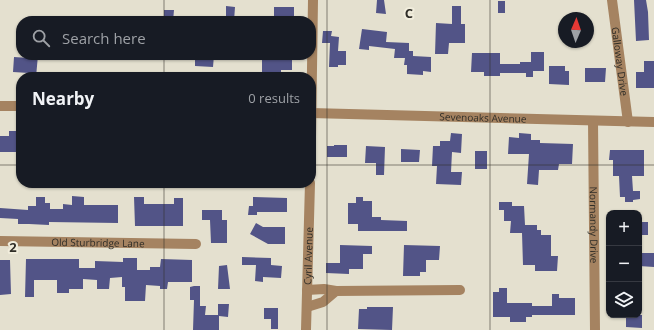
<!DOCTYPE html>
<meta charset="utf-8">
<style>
body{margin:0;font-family:"Open Sans",sans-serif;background:#20242c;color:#f1f3f6}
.controls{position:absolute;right:12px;bottom:12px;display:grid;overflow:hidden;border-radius:8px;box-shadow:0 1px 3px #0004}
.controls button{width:36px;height:36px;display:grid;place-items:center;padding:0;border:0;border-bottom:1px solid #363941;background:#171b24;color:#f1f3f6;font:20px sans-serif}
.compass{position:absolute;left:558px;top:12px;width:36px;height:36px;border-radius:50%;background:#171b24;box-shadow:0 1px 3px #0004;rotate:2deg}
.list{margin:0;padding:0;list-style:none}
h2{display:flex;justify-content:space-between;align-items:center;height:52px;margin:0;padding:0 16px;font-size:17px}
h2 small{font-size:13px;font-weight:400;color:#9ea1a6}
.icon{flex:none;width:22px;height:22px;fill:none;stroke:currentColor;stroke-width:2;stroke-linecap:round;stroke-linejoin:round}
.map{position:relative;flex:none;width:654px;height:330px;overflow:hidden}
.search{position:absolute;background:#171b24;box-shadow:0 1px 3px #0004;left:16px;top:16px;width:300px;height:44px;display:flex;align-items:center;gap:10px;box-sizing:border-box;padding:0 14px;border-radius:16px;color:#9ea1a6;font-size:15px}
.panel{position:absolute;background:#171b24;box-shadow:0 1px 3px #0004;left:16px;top:72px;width:300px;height:116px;border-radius:16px}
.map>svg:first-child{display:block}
.building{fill:#525487}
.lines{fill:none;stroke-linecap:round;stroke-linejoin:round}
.minor{stroke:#a58361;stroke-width:10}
.grid{fill:none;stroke:#2f2d27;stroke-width:1;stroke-opacity:0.55}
.labels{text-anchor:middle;stroke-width:4;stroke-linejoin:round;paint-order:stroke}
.street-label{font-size:10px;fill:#2f2d27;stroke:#f1eddc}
.grid-label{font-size:13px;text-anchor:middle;font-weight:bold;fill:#2f2d27;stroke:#f1eddc;stroke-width:4;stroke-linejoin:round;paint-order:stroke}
</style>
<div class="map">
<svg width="654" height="330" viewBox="0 0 654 330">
<rect width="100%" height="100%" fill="#e4e0cf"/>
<path class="building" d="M377,0H384L386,14L376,13Z
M634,0H646L648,12L649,40L636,41Z
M498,1H505V13H498Z
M226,6L235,7L234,21H227L228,16H226Z
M452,6H461V24H465V43H449L448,54H435L436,23L452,24Z
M274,7H294V16H274Z
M164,10H174L173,21H164Z
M362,29L387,32L386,42L409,43V51H413V56L431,57V72L423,71V75L407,74V65H404L405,58H394L395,49L369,46V50L359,49Z
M323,31H332L331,36L339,37L338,51H346V65H338V67H329L330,43H322Z
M531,52H544V71H533V77H526V73H500V76H484V72H471L472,53H500V64H520V62H531Z
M29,55H38L36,77H29V73L13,72L14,57L29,58Z
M195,55H214L213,67L195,66Z
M265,55H292V70H281V74H262V60H265Z
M644,61H654V88H636V72H644Z
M549,66H565V71H569V85L549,84Z
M585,68H606L605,82H585Z
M9,131H21V152H0V136H9Z
M451,133L462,134L461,153L452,152L451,172H462L461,185L436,184L437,166H432L433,146H440V141H450Z
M519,133L531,134V140H540V143L573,144L572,164H559L558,170H539L538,185L527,184L529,154H508L509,137L519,138Z
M334,145H347V157H327V146H334Z
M366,146L385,147L384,175H376V163H365Z
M401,149L420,150L419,162H401Z
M610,150H644V176H632L633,191H640V199L633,200V202H625V197H620L619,176H613V160H609Z
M475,151H487V169H475Z
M72,196L84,197V205H118V223L49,222V225L29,224H18V219L0,218V208L28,210V206H36V197H45V203H50V209H63V204L72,205Z
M134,197H144V204H174V198H183V226H135Z
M253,197L287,198V212H257V215H248L249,206H253Z
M356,197H363V201H372V217H381V220L407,221V231H358V224H348V203H356Z
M499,202H512V206H524L525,225H537V230H541V235H551V256H558L557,271H535V265H523L522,233H510L511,221H504V210H499Z
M202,210H222V220H227V243H211L210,220H202Z
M639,222H648V235H639Z
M256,223L263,227H285V244H268L250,234Z
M340,245L372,246V254H363V269H349V274L326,273V263H340Z
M404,245L440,246L439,260H426V272H420V276H403Z
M639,253H654V267L639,266Z
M242,257L271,258V265L282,266L281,278L263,277V282L255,281L256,265H242Z
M123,258H137V270H150V267H160L161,259L192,260V282H168L167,289H160V286L146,285L145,301H125V287H122V277L110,278L109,289H97V280L83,279V289H69V293H57V280H34V297H25L26,259H79V268H95V261L123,262Z
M0,260H10L11,294L0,295Z
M227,265L230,289H218L219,266Z
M194,286H200V306H206L205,315H218V304H229L228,317L219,316V330H193L194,300H190V287Z
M499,288H507V303H532V306H552V294H559V298H575V315H532V317H526V322H510V317H493V292H499Z
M367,307H393L392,330L358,329L359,309H367Z
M264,308H278V329H271V319H264Z
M626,315H642V328L626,327Z"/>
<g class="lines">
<g class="minor">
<path id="s1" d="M612,0L628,122"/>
<path d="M0,106H21"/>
<path id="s2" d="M311,113L654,122"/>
<path id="s3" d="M593,121L595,330"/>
<path d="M311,137L313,0"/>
<path id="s4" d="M0,241L196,244"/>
<path d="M307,290L324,289L336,291L460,290"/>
<path d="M307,307L323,302L336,291"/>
<path id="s5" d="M306,330L310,183"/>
</g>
</g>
<path class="grid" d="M164,0V21M327,0V330M490,0V330M164,55V77M0,165H21M311,165H654M164,183V330"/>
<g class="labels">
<g class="street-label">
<text dy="4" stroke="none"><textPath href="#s1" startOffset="62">Galloway Drive</textPath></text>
<text dy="4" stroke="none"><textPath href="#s2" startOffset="172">Sevenoaks Avenue</textPath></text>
<text dy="4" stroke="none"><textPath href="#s3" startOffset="104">Normandy Drive</textPath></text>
<text dy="4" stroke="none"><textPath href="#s4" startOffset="98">Old Sturbridge Lane</textPath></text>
<text dy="4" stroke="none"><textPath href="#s5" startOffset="74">Cyril Avenue</textPath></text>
</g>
</g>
<g class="grid-label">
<text x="409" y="18">C</text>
<text x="13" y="252">2</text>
</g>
</svg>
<div class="controls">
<button>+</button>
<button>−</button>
<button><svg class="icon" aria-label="layers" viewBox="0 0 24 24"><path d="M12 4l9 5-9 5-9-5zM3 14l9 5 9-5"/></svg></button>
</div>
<svg class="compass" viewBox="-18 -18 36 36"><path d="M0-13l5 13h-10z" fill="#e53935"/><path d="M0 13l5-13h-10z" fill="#9ea1a6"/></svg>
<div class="search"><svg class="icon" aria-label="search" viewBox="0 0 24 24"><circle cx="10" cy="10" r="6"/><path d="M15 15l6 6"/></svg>Search here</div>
<section class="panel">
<h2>Nearby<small>0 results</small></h2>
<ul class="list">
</ul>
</section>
</div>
